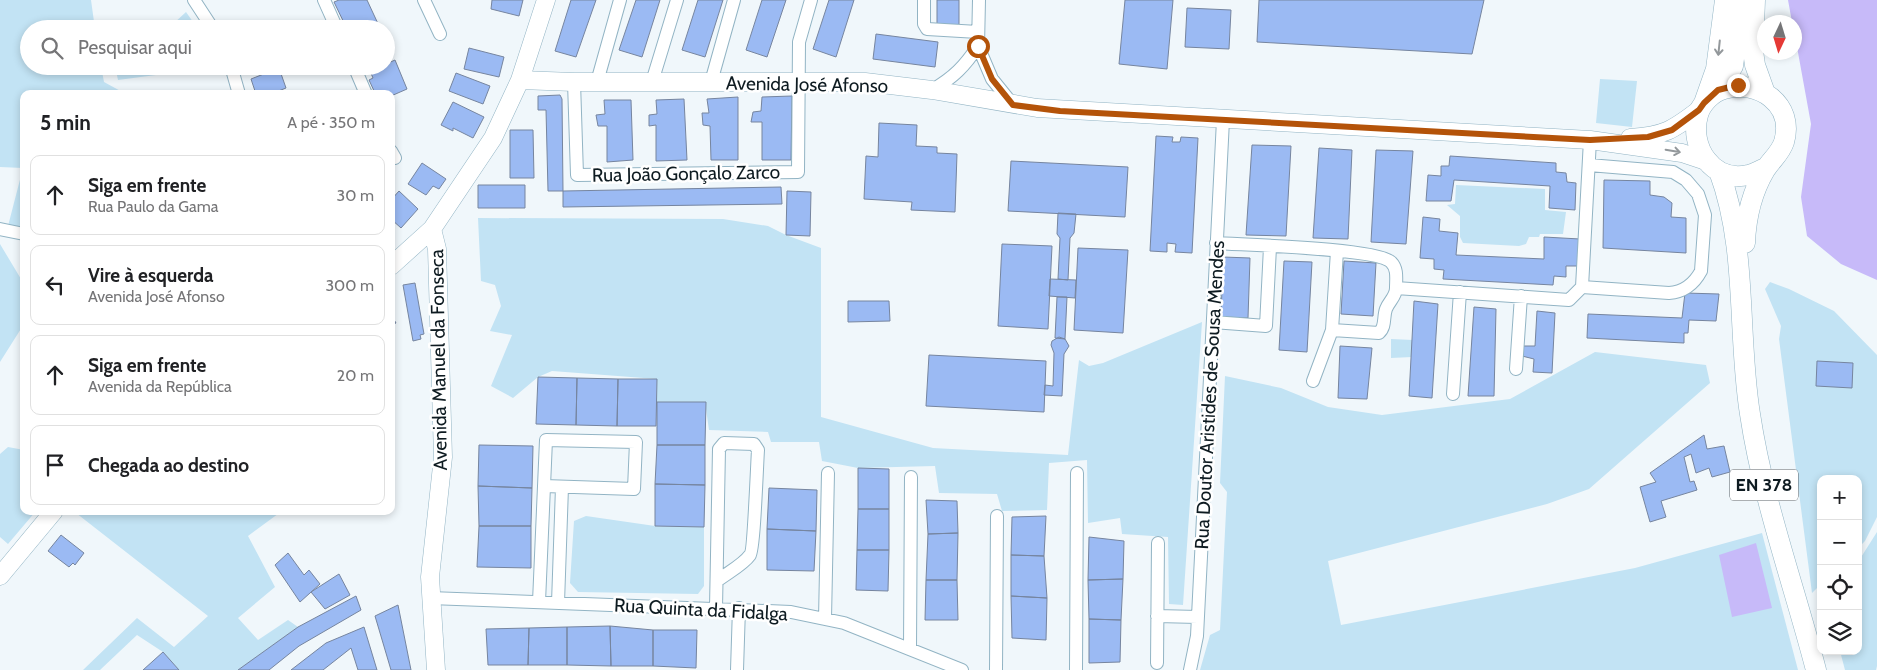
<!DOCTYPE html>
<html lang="pt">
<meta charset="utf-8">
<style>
body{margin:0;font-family:Cabin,sans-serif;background:#f6f6f6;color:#202124}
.controls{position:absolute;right:15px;bottom:15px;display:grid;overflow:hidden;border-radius:10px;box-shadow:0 2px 8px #0003}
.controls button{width:45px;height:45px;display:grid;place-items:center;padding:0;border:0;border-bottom:1px solid #e0e0e0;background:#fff;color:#202124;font:25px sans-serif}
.compass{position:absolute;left:1757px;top:15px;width:45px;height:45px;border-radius:50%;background:#fff;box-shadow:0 2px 8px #0003;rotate:184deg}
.stop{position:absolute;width:15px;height:15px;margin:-11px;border:4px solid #b45309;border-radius:50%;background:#fff}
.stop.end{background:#b45309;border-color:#fff;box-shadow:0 1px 5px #0008}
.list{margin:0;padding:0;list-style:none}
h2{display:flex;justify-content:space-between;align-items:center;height:65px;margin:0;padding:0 20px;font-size:21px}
h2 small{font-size:16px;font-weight:400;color:#757577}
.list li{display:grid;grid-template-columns:32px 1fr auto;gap:15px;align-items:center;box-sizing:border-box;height:80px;margin:0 10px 10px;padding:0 10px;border:1px solid #e0e0e0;border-radius:10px}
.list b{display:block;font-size:19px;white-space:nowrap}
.list p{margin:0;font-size:16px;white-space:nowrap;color:#757577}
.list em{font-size:16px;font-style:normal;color:#757577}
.icon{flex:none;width:28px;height:28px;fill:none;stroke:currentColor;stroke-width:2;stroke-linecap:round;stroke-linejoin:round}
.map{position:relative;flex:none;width:1877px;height:670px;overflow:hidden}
.search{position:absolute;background:#fff;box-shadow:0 2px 8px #0003;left:20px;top:20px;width:375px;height:55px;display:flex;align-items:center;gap:12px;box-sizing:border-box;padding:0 18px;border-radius:28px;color:#757577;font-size:19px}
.panel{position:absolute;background:#fff;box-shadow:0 2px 8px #0003;left:20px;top:90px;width:375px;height:425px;border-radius:10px}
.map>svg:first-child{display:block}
.green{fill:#c2e3f4}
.water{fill:#c7baf9}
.building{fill:#9bbaf3;stroke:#76859f}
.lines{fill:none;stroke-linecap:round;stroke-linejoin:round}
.street-casing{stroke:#92b4c4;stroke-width:14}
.secondary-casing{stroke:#92b4c4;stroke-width:19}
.primary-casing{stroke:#92b4c4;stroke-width:21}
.street{stroke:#fff;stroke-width:12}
.secondary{stroke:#fff;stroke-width:18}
.primary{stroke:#fff;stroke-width:20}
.oneway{stroke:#93989b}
.route{stroke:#b45309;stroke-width:6}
.labels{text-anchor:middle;stroke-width:5;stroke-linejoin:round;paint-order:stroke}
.shield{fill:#fff;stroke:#565f64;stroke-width:1}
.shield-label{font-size:18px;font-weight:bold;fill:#0e1b21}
.street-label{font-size:19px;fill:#0e1b21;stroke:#fff}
</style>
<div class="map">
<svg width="1877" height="670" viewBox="0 0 1877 670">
<rect width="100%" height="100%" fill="#f0f7fb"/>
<path class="green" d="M0,0H91L95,29H29V66H101L104,82L126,94H24V227L8,226L23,168L0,167Z
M186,12L198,29H129L173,24Z
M115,66H208L209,68L118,80Z
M1600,79L1637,81L1632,127L1596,123Z
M1456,185L1545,189V210L1566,212L1563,234H1540L1539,237H1529L1526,244L1519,246L1463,243L1460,237V216L1447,205L1455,204Z
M478,218L723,219L768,226L786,235L821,248V417L933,448L1068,455L1079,360L1089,366L1103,363L1202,322L1183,605L1169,604L1168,537L1122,534L1120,518L1088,523L1087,460L1049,463L1047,510L1002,511L997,494L939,493L935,466L858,468L822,461L819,442H771L768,432L709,430L705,402H657V379L552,371L538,377L513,398L491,386L512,335L490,331L501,306L495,285L481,281Z
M0,244L24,284V324L0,362Z
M1770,282L1789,289L1834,311L1877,355V517L1865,541L1858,548V479H1821V584L1812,593L1779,339L1781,326L1765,289Z
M1391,339L1413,340L1412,357L1391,358Z
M1595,352L1706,365L1710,383L1589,489L1547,504L1328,561L1341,625L1635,568L1762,533L1798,670H1200L1210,635L1220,630L1227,492L1220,483L1225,376L1281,388L1328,407L1382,415L1510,399Z
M8,447L24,450V511H36L8,544L0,537V454Z
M78,511H282L248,536L275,587L238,618L258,640L288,620L298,627L238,670H179L163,652L137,635L100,670H83L137,618L174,647L208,616L76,513Z
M586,516L655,526L704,527V586L698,594L578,592L570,583L574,521Z
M1877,532V666L1876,670H1845L1840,651H1858V562Z"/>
<path class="water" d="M1788,0H1877V280L1841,264L1807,236L1801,197L1811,124L1795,36L1794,22H1792Z
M1756,543L1772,608L1732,617L1719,555Z"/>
<path class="building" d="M339,0H367L380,28L347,29L334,2Z
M492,0H523L519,16L491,9Z
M571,0H596L576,57L555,51Z
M636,0H660L642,57L619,50Z
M698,0H723L705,57L682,50Z
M762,0H786L767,57L746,50Z
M829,0H854L836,57L813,49Z
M937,0H959V26L937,25Z
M1125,0H1173L1167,69L1119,64Z
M1259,0H1484L1472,54L1257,42Z
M1187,8L1231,10L1229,49L1185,47Z
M876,34L938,42L935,67L873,59Z
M469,48L504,57L499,77L464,69Z
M395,60L407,89L391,96V94H381L380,91L375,93L369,80L373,78L370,71L386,66V64Z
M279,68L286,88L271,94H256L251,79Z
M456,73L490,86L483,104L449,91Z
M560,95L562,99L563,191H548L546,110H538V96Z
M792,96L791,160H762V122H751L753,112L761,111L762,97Z
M738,97V160H711L710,126L703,125L702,113H709L707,99Z
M684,99L687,160L656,161V125L649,126V115L657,114L656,100Z
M604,100H631L633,160L607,162V126H598L596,115L605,114Z
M453,102L484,117L473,138L453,128V131L441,125Z
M879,123L917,125L916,146L937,147V153L957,154L955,212L911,210L912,202L864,199L866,156L878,157Z
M510,130H533L534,178H510Z
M1156,136L1173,137L1172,142H1180L1181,137L1198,138L1192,253L1175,252L1176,244L1167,243V252L1150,251Z
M1252,145L1291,146L1286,236L1246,235Z
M1319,148L1352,150L1348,239L1313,238Z
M1376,150L1413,151L1406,244L1371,242Z
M1450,156L1556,163V172L1566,173L1567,182L1576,183L1575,210L1549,208L1550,186L1454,180L1451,201H1426L1428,175L1441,176V166H1449Z
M1011,161L1128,167L1125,217L1008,211Z
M422,163L446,179L439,189L433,186L426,195L408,184Z
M1604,180L1650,181V195L1664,197L1672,203L1671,217L1686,218V253L1603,248Z
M478,185H525V208H478Z
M781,187L782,204L563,207V191Z
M399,191L418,209L401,228L391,219V200Z
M787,191L811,192L810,236L786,235Z
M1058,213L1076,214L1074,233L1070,238L1068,280L1058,279L1060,238L1057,234Z
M1423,217L1440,219L1439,231L1458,233L1456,255L1544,259V237L1580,239L1578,266H1566V277L1554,276L1553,285L1443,279L1444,270L1434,269V259L1420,258Z
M1002,244L1052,246L1048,329L998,326Z
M1078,248L1128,250L1123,333L1074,330Z
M1223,257L1250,258L1248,318L1221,317Z
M1284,261L1312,262L1307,352L1279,350Z
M1344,261L1376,263L1373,316L1341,314Z
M1050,279L1076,280L1075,298L1049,296Z
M415,283L424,334L420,335L421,339L413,341L403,285Z
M1685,293L1719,294L1716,321L1689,320L1688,333H1684V343L1587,338L1588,314L1682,318Z
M1057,297H1067L1065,339L1055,338Z
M848,301H889L890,321L848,322Z
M1414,301L1438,304L1432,398L1409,396Z
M1474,307L1496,309L1494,396H1468Z
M1537,311L1555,313L1552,373L1533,372L1534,359L1522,356V346H1535Z
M391,315L396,323L391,325Z
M1059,337L1065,339L1069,346L1064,354L1062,396L1044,395L1045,385L1053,386L1054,353L1051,345L1052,341Z
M1340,346L1372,348L1367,399L1338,398Z
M929,355L1046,361L1044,412L926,406Z
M1817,361L1853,363L1852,388L1816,386Z
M538,377L577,378L576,425L536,424Z
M577,378L618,379L617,426L576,425Z
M618,379H657L656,426H617Z
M657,402H706L705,445H657Z
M1704,435L1707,449L1724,446L1730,472L1712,477L1709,468L1696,473L1691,454L1684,457L1690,482L1694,481L1697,490L1661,501L1666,517L1650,522L1640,487L1656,482L1650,473Z
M479,445L533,446L532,488L478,486Z
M657,445H705V485L655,484Z
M858,468L889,469V509H858Z
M655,484L705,485L704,527L655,526Z
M478,486L532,488L531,526H479Z
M769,488L817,490L816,531L767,529Z
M926,500L957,501L958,533L928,534Z
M858,509H889V550H857Z
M1046,516L1044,556L1011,555L1012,517Z
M479,526H531V568L477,567Z
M767,529L816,531L814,571L767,570Z
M958,533L957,580H926L928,534Z
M61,535L84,553L75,565L73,563L69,567L48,551Z
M1089,537L1124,541L1123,579L1088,580Z
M857,550H889L888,591L856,590Z
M288,553L304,575L309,570L320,584L300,602L275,565Z
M1011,555L1044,556L1047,598L1011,596Z
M339,574L350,595L325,609L311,592Z
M1123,579L1121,620L1089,619L1088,580Z
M926,580H957L958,620H925Z
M356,596L361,610L299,646L269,670H238L298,627Z
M1011,596L1047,598L1046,640L1012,638Z
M398,605L411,670H391L375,616Z
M1089,619L1121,620L1120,662L1089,663Z
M610,626L653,630V666H611Z
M610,626L611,666L567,665V627Z
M364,627L377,670H358L351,648L323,670H291L326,643Z
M567,627V665H528L529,628Z
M529,628L528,665H488L486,629Z
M653,630H697L696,668L653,666Z
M163,652L179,670H143Z"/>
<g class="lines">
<defs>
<path id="street" d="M194,0L213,29
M324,0L337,29
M424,0L440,34
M924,0V24L927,29L978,32
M979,0L978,46L992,79L1013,105
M231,66L239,94
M354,66L366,94
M574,82L577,175L798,172L799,42L811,0
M597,82L620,0
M652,82L677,0
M711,82L734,0
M932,90C953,78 965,66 978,46
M391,151L395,158
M0,229L24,234
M1216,243C1244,245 1376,248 1391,262C1398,269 1396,279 1396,288L1569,300L1582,287L1590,140
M1582,287L1669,293C1684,292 1694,284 1701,271L1705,215L1698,194L1686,180L1673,172L1589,165
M1213,322L1266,326L1270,247
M1332,330L1337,251
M1516,369L1521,296
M1313,381L1332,330L1379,333C1386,327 1383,317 1386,309C1389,301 1396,297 1396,288
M1453,394L1460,292
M430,598L791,612L844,623L962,670
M539,602L546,440L636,442L634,489L544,486
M558,603L562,487
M716,608L719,449L724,443L754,444L758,450C757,464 754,550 750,555C743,565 727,573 717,581
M1157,616L1198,617
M825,619L828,473
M910,649L911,477
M1157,663L1158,543
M737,670L739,608
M996,670L997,516
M1076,670L1077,473
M1190,670L1197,636L1223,120"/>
<path id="secondary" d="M520,80L574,82H865L932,90L1037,108L1590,140L1682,153L1706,161
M1630,138C1664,136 1673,130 1699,110
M432,229L437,249L443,457L430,577L436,670
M391,266L432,229L493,138L520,80L546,0
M0,576L54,511"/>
<path id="primary" d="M1755,0L1753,51L1755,65L1765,93
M1718,90L1733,66L1742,0
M1704,103L1716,69L1725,0
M1719,171C1748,249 1737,333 1750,414C1763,501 1794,585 1816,670
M1745,243C1746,218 1752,192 1765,170C1771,160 1780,154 1784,142C1795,104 1758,79 1724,89C1712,92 1701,104 1698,115C1689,146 1712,183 1748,175C1754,174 1760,170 1766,168"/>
</defs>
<use href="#street" class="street-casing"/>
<use href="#secondary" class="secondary-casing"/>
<use href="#primary" class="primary-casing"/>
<use href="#street" class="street"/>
<use href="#secondary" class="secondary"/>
<use href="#primary" class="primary"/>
</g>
<defs><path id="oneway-shaft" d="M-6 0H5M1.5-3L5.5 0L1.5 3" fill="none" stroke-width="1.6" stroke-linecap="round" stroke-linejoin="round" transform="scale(1.25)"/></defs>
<g class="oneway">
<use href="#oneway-shaft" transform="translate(1719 48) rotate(96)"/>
<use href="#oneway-shaft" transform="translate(1673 151) rotate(10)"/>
</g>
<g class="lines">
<path class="route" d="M978,46L992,79L1013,105L1060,111L1590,140L1648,137L1672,130L1699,110L1704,103L1718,90L1738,85"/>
</g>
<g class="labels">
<rect class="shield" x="1730" y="469.5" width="68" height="31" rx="4"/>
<g class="shield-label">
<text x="1764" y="491">EN 378</text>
</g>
<g class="street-label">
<text transform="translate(807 84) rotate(1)" y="7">Avenida José Afonso</text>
<text transform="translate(686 173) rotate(-1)" y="7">Rua João Gonçalo Zarco</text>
<text transform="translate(438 360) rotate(-91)" y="7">Avenida Manuel da Fonseca</text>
<text transform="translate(1209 395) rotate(-87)" y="7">Rua Doutor Aristides de Sousa Mendes</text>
<text transform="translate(701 609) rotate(3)" y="7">Rua Quinta da Fidalga</text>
</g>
</g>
</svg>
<div class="controls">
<button>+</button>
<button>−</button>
<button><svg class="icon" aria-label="locate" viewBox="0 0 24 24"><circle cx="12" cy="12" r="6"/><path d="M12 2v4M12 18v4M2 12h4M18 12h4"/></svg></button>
<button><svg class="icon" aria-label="layers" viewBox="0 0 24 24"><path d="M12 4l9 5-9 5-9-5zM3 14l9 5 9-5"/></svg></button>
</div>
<svg class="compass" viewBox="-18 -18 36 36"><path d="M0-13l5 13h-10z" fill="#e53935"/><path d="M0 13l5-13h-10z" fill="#757577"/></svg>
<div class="stop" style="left:978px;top:46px"></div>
<div class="stop end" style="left:1738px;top:85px"></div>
<div class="search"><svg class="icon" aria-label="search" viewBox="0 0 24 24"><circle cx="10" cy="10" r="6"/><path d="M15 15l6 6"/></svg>Pesquisar aqui</div>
<section class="panel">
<h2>5 min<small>A pé · 350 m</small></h2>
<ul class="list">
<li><svg class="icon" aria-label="ahead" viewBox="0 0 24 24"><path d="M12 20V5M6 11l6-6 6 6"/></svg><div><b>Siga em frente</b><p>Rua Paulo da Gama</p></div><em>30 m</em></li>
<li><svg class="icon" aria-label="left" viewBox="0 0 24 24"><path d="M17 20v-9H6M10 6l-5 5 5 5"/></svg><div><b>Vire à esquerda</b><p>Avenida José Afonso</p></div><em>300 m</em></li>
<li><svg class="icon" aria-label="ahead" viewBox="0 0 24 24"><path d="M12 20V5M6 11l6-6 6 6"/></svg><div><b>Siga em frente</b><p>Avenida da República</p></div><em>20 m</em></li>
<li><svg class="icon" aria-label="arrive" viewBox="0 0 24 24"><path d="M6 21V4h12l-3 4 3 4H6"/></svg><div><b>Chegada ao destino</b></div></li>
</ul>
</section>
</div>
